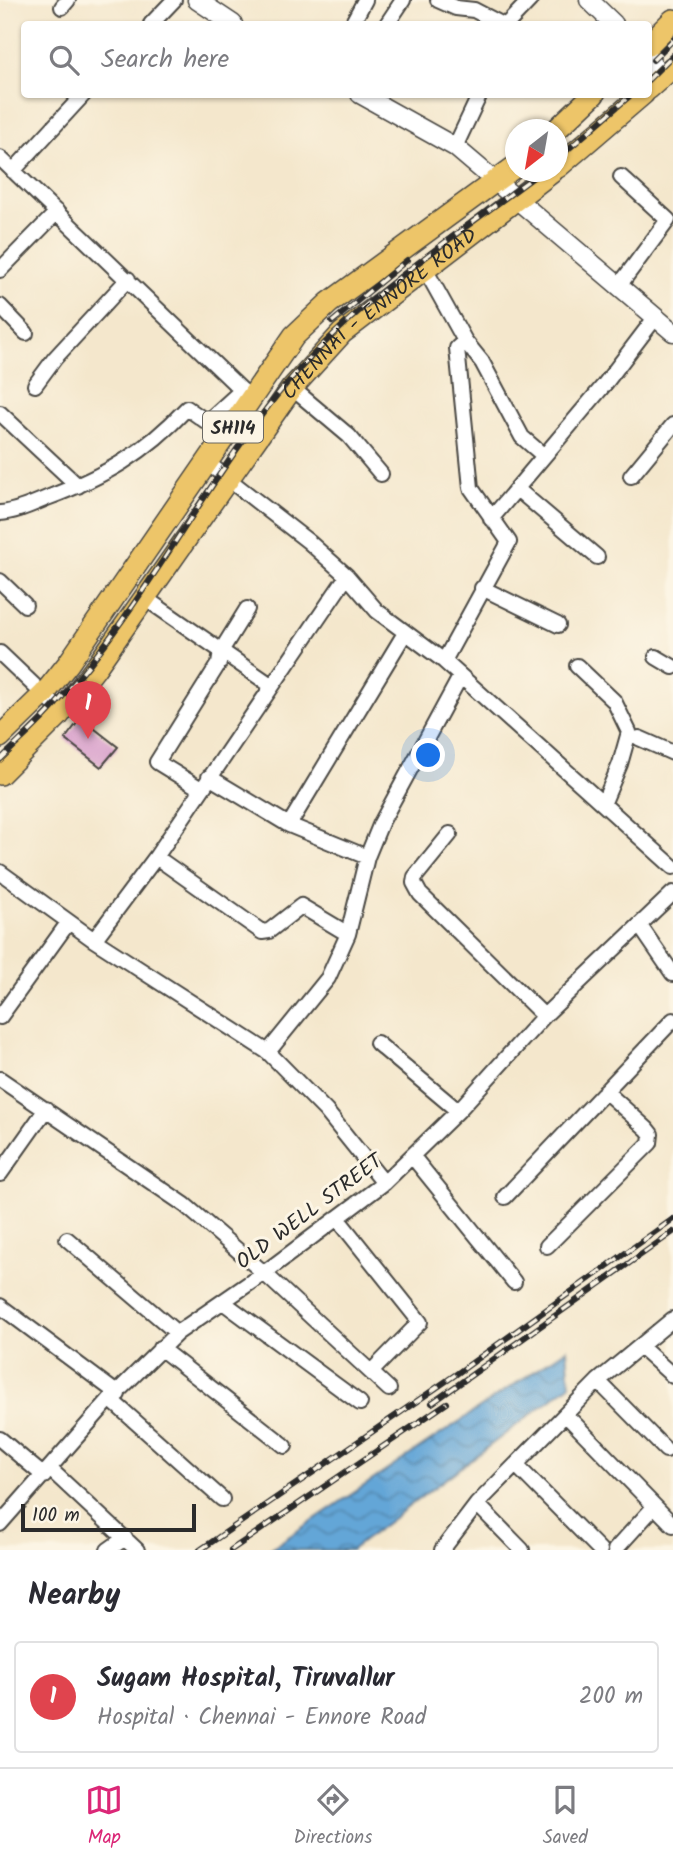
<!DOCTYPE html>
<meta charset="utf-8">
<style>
body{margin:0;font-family:Kalam,sans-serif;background:#f7f7f7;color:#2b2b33}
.compass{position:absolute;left:505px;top:119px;width:63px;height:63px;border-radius:50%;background:#fff;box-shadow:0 2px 5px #0004;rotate:211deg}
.scale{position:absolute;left:21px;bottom:18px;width:175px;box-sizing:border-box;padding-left:7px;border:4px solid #2b2b2b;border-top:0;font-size:19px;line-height:24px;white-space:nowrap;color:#2b2b2b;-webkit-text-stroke:5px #fcf5e5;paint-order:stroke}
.you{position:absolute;left:429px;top:756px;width:24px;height:24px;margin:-18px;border:5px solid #fff;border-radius:50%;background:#1a73e8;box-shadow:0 0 0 10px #1a73e833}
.badge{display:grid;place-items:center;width:46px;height:46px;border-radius:50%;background:#db2777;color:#fff;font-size:23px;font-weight:700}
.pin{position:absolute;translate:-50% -58px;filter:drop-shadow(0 2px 4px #0008)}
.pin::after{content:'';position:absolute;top:37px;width:24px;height:21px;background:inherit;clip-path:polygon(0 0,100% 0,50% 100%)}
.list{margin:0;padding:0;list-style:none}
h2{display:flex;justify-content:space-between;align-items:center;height:91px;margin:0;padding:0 28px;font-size:30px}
h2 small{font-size:23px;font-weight:400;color:#7c7c81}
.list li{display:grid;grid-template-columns:46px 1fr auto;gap:21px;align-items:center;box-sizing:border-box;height:112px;margin:0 14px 14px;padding:0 14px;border:2px solid #e1e1e2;border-radius:7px}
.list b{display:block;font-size:26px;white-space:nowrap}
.list p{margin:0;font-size:23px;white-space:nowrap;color:#7c7c81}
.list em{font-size:23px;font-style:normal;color:#7c7c81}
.icon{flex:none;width:38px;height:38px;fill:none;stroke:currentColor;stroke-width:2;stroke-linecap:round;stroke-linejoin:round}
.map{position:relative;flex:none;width:673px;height:1550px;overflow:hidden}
.search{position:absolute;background:#fff;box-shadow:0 2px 5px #0004;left:21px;right:21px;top:21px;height:77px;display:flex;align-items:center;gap:18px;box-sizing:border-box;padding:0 24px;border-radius:7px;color:#7c7c81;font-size:26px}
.sheet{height:217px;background:#fff}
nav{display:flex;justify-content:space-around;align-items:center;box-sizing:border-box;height:98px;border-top:2px solid #e1e1e2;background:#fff;font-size:19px;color:#7c7c81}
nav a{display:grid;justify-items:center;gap:4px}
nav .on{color:#db2777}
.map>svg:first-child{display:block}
.water{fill:url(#water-waves);stroke:#476881;stroke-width:2}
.building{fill:#d495c9}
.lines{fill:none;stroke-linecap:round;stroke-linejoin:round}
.minor-casing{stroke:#494743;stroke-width:18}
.tertiary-casing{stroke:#494743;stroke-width:21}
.primary-casing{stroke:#494743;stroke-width:24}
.minor{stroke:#fff;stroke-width:14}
.tertiary{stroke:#fff;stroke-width:18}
.primary{stroke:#edc569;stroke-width:21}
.rail-casing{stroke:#2b2b2b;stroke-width:6}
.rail{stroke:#fcf5e5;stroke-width:3.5;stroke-dasharray:10;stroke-linecap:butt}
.labels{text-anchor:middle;stroke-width:6;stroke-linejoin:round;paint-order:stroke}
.shield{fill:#fcf5e5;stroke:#6a6863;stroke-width:2}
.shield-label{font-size:19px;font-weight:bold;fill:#2b2b2b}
.street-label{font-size:21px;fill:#2b2b2b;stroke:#fcf5e5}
</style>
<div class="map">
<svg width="673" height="1550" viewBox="0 0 673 1550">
<defs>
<pattern id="water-waves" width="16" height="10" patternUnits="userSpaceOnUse" patternTransform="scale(1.75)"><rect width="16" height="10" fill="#63a6d7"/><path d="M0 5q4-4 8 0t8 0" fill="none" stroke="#5287af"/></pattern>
</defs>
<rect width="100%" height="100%" fill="#fcf5e5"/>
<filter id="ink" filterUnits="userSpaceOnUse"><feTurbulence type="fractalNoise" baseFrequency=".0143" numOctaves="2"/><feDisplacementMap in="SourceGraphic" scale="14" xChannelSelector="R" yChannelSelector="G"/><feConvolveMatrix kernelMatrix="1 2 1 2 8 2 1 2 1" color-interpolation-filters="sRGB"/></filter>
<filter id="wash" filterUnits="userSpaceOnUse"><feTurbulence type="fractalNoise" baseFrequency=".00686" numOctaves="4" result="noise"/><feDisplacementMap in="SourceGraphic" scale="28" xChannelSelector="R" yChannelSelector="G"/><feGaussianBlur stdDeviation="1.57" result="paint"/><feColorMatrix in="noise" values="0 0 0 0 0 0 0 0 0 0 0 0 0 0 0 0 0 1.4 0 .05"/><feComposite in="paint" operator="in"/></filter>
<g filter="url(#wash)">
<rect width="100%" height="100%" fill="#f4e7cc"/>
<path class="water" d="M567,1349L570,1385L351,1550H269Z"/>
<g id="blocks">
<path class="building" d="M81,718L118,747L101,767L65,739Z"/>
</g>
</g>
<g filter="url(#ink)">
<use href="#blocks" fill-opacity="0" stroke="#494743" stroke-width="2"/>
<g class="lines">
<defs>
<path id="minor" d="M438,0L456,8L474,10L501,24
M62,7L68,0
M151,24L174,0
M352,24L365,0
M387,24L403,0
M507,24L530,0
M455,147L480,94
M0,158L251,399
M13,171L84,94
M425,269L465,341L457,348L471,488L509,542L444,661
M0,270L57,212
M618,287L668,220L621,177
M0,306L26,333
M465,341L482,362L522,437L544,456
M35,385L55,358L128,279
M292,388L349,436L381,474
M0,413L78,486
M209,464L309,542L347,576L377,611L444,661L673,867
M631,476L673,425
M517,489L597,557
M0,513C16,512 32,504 47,498C105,476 144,454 187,408L207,422L242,390
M491,519L604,385L655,318
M0,581L25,605
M482,588L558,625
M145,598L272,686
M0,653L61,711
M656,657L673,667
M577,666L614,701L629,732L620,764L604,802
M639,738L673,753
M209,777L289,825L367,857
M201,789L157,762L219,663L221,651L247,609
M289,825L405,633
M450,834L415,877L414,883L420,894L544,1016
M156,857L262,932L269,931L301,906L348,934
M0,872L94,940L268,1052L326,1111L384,1183
M640,926L673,974
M94,940L156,857L347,576
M0,1017L68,923
M377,1043L458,1111
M268,1052L328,978L348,934L367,857L381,823L460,677
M0,1079L185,1205L264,1273L389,1389
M413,1157L514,1282
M0,1174L46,1109
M505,1197L673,1020
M337,1218L420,1322L371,1372
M67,1239L177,1333
M547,1246L650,1143L651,1134L647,1129L605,1091
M223,1302L360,1403
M0,1306L118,1394
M641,1347L673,1376
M160,1348L285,1446
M598,1381L666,1450
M110,1399L222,1499
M566,1415L673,1525
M0,1439L44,1476
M516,1465L600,1550
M50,1469L137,1550
M477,1504L522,1550
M0,1524L110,1399L177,1333L264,1273L384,1183L458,1111L544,1016L673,893
M108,1550L125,1538
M442,1550L477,1504L598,1381L673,1319
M615,1550L654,1507"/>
<path id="tertiary" d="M197,0L233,24
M589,0L614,24
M648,59L662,77
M360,94L455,147L673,332"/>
<g id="primary">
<path d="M648,45L673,20"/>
<path d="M648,89L673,67"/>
<path d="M556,130L594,94"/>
<path d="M558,167L643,94"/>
<path d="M0,737L44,694L68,664L294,336L329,303L516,166"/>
<path id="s1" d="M0,774L59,715L94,670L292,388L342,333L552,172"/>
</g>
</defs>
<use href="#minor" class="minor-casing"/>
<use href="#tertiary" class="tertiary-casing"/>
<use href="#primary" class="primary-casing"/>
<use href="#minor" class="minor"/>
<use href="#tertiary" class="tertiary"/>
<use href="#primary" class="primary"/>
<defs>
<path id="rail" d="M653,60L673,40
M648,80L673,55
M558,158L632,94
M332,322L407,260
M0,760C19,741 39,724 56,704C141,610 199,493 278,394C350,305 450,240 540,172
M432,1403L673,1232
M200,1550L455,1375L673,1219
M231,1550L447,1403"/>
</defs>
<use href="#rail" class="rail-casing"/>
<use href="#rail" class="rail"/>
</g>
</g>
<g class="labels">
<rect class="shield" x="203" y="411.5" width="60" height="31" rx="5"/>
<g class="shield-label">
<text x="233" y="434">SH114</text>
</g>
<g class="street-label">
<text dy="7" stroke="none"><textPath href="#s1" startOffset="600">CHENNAI - ENNORE ROAD</textPath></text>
<text transform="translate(309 1211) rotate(-37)" y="7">OLD WELL STREET</text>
</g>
</g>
</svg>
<svg class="compass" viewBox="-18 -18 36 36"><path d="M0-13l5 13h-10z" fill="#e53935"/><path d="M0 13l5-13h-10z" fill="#7c7c81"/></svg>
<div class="scale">100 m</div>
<div class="you"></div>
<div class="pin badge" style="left:88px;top:739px;background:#e0444e">1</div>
<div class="search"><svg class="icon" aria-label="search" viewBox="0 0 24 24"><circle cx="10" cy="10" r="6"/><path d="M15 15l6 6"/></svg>Search here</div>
</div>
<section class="sheet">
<h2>Nearby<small></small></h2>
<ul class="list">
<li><span class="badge" style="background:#e0444e">1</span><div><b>Sugam Hospital, Tiruvallur</b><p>Hospital · Chennai - Ennore Road</p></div><em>200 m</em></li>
</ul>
</section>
<nav>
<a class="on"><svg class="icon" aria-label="map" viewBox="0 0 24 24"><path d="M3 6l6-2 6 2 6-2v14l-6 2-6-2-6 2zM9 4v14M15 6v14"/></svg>Map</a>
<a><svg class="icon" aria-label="directions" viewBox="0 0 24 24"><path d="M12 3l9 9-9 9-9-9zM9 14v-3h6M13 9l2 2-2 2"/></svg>Directions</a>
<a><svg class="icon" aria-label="saved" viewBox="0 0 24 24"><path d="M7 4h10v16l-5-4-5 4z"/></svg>Saved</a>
</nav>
